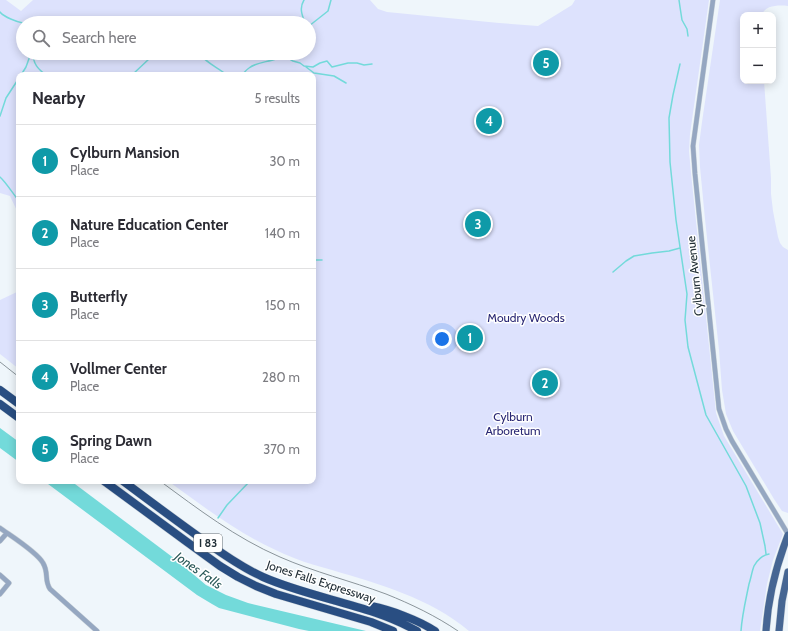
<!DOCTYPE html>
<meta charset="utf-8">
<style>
body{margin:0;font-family:Cabin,sans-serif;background:#f7f7f7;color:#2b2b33}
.controls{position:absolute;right:12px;top:12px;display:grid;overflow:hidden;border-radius:8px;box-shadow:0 2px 10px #0003}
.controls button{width:36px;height:36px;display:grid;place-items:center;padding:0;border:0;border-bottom:1px solid #e1e1e2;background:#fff;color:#2b2b33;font:20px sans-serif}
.you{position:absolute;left:442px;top:339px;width:14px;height:14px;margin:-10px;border:3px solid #fff;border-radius:50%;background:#1a73e8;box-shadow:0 0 0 6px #1a73e833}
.badge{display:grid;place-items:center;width:26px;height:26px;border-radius:50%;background:#1a73e8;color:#fff;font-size:13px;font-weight:700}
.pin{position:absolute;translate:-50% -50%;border:2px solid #fff;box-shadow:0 1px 4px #0006}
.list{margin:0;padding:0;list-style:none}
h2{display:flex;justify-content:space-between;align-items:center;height:52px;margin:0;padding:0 16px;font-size:17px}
h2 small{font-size:13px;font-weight:400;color:#7c7c81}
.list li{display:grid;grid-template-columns:26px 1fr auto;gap:12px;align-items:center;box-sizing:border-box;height:72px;padding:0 16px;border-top:1px solid #e1e1e2}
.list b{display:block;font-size:15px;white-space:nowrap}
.list p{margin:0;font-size:13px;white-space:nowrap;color:#7c7c81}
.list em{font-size:13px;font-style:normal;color:#7c7c81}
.icon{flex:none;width:22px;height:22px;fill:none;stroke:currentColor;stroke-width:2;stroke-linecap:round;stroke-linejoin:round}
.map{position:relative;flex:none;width:788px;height:631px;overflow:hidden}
.search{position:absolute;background:#fff;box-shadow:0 2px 10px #0003;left:16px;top:16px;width:300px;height:44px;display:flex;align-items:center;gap:10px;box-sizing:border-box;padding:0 14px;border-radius:22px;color:#7c7c81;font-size:15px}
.panel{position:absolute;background:#fff;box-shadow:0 2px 10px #0003;left:16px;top:72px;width:300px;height:412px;border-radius:8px}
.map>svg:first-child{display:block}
.green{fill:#dde2fd;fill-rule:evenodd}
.water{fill:#73dada}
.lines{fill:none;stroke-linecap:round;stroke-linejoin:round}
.stream{stroke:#73dada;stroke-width:1.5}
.street-casing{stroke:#cad2d8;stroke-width:5.5}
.primary-casing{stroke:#cad2d8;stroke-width:8}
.highway-casing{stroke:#cad2d8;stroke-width:9}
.street{stroke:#95a7c1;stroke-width:4.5}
.primary{stroke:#466693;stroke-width:7}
.highway{stroke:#294e82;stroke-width:8}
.tram{stroke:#8b959b;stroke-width:1}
.labels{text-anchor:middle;stroke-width:3;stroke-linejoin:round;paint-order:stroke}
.shield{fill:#fff;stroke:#646d72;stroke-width:1}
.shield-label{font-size:11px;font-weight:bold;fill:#212e36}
.street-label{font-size:12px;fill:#212e36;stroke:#fff}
.park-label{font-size:12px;fill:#2a2874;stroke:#fff}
.water-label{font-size:13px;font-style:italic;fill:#2c5a5a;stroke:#fff}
</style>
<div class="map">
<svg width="788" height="631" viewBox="0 0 788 631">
<rect width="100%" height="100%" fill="#eff6fb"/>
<path class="green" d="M0,0H6L21,11L33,0H370L378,9L387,12L499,23L538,26L572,5L575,0H709L690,134L689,151L691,173L716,413L724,436L783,534L773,560L767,584L760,631H469C430,598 379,584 332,570C319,566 306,563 294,558C247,540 208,510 168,481H313V75H19V215L10,196L0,193ZM23,23H309V53H23Z
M720,0H788V6C779,5 765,5 762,15H743V81H764L771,178V194L773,211L778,237L780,243L783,247L788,250V513L782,511L774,499L733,431L726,414L722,390L719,350L705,219L700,167L699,145L702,122Z
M19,291V369L0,354V300Z"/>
<path class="water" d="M0,428L19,442V462L0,448Z
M44,481H71L175,559L206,585L226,595L248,603L366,631H309L299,629L219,608L212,604L197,595Z"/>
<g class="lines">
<path class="stream" d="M304,0C299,8 302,15 305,23
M679,0L680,7L682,20L687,29L688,36
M0,12C4,17 17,22 23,23
M28,23H29
M309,26L328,11L331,0
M33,53C33,64 38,69 46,75
M199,53C206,63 217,67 227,75
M218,53L226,56L242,58
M283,55L293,61L300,63L304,66L313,67L320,63L327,61L332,67L348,63H357L364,65L372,64
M680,64L673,95L669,118L670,162L676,220L687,294L685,320L688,347L706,415L746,486L760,523L765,546L766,554
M306,67L314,73L334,76L346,83
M21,75L26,67L31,53
M132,75L150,58L158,53
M242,75C244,73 246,70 249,68C259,60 276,63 285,53
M0,116L6,98L19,78
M0,177C5,181 14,195 19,201
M313,260H322
M613,272L626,261L634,256L652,253L669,251L680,248
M218,518L227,505L250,481
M741,631C742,615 746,599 749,584C751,578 752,571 754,566C757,560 763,555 769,554"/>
<defs>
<path id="street" d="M713,0L693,146L695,174L719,409L726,429L732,441L788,534
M0,528C11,536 37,552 43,563C49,573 44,580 50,589L97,631
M0,541L7,533
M0,575L9,583L0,594"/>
<path id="primary" d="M766,631C768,598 776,566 788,535
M779,631L782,601L788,572"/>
<path id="highway" d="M0,390L19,404
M0,404L19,418
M104,481L187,542L220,566L238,577L256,586L276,594L371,622L393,631
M123,481C151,502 178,522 206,542C224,555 243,568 263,577C313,599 369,604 417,631
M371,606C391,610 418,620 435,631"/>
</defs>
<use href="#street" class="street-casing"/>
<use href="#primary" class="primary-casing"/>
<use href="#highway" class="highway-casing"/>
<use href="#street" class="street"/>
<use href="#primary" class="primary"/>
<use href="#highway" class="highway"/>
<path class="tram" d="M0,362L19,377
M160,481C198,509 236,538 280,557C314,572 351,581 386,594C411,604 436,616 458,631"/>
</g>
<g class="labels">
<rect class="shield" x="194" y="534" width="28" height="18" rx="3"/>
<g class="shield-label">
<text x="208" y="547">I 83</text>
</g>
<g class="street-label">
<text transform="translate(695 276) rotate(-96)" y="4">Cylburn Avenue</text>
<text transform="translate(321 582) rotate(18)" y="4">Jones Falls Expressway</text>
</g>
<g class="park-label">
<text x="526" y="322">Moudry Woods</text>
<text x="513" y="421">Cylburn<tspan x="513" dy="14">Arboretum</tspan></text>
</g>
<g class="water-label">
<text transform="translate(199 570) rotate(35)" y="5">Jones Falls</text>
</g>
</g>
</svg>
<div class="controls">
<button>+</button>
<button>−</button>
</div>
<div class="you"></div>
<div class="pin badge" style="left:470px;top:338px;background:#0f9aa8">1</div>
<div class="pin badge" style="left:545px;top:383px;background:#0f9aa8">2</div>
<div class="pin badge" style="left:478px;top:224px;background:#0f9aa8">3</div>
<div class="pin badge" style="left:489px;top:121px;background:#0f9aa8">4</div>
<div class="pin badge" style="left:546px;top:63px;background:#0f9aa8">5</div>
<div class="search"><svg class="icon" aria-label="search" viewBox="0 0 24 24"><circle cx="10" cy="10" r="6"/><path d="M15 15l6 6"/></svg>Search here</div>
<section class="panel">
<h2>Nearby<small>5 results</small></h2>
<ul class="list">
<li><span class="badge" style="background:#0f9aa8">1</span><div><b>Cylburn Mansion</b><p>Place</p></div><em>30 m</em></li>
<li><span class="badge" style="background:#0f9aa8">2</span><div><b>Nature Education Center</b><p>Place</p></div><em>140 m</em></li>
<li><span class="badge" style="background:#0f9aa8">3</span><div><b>Butterfly</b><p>Place</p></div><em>150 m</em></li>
<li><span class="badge" style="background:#0f9aa8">4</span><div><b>Vollmer Center</b><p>Place</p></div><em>280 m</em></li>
<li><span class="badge" style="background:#0f9aa8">5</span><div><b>Spring Dawn</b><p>Place</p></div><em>370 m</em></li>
</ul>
</section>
</div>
